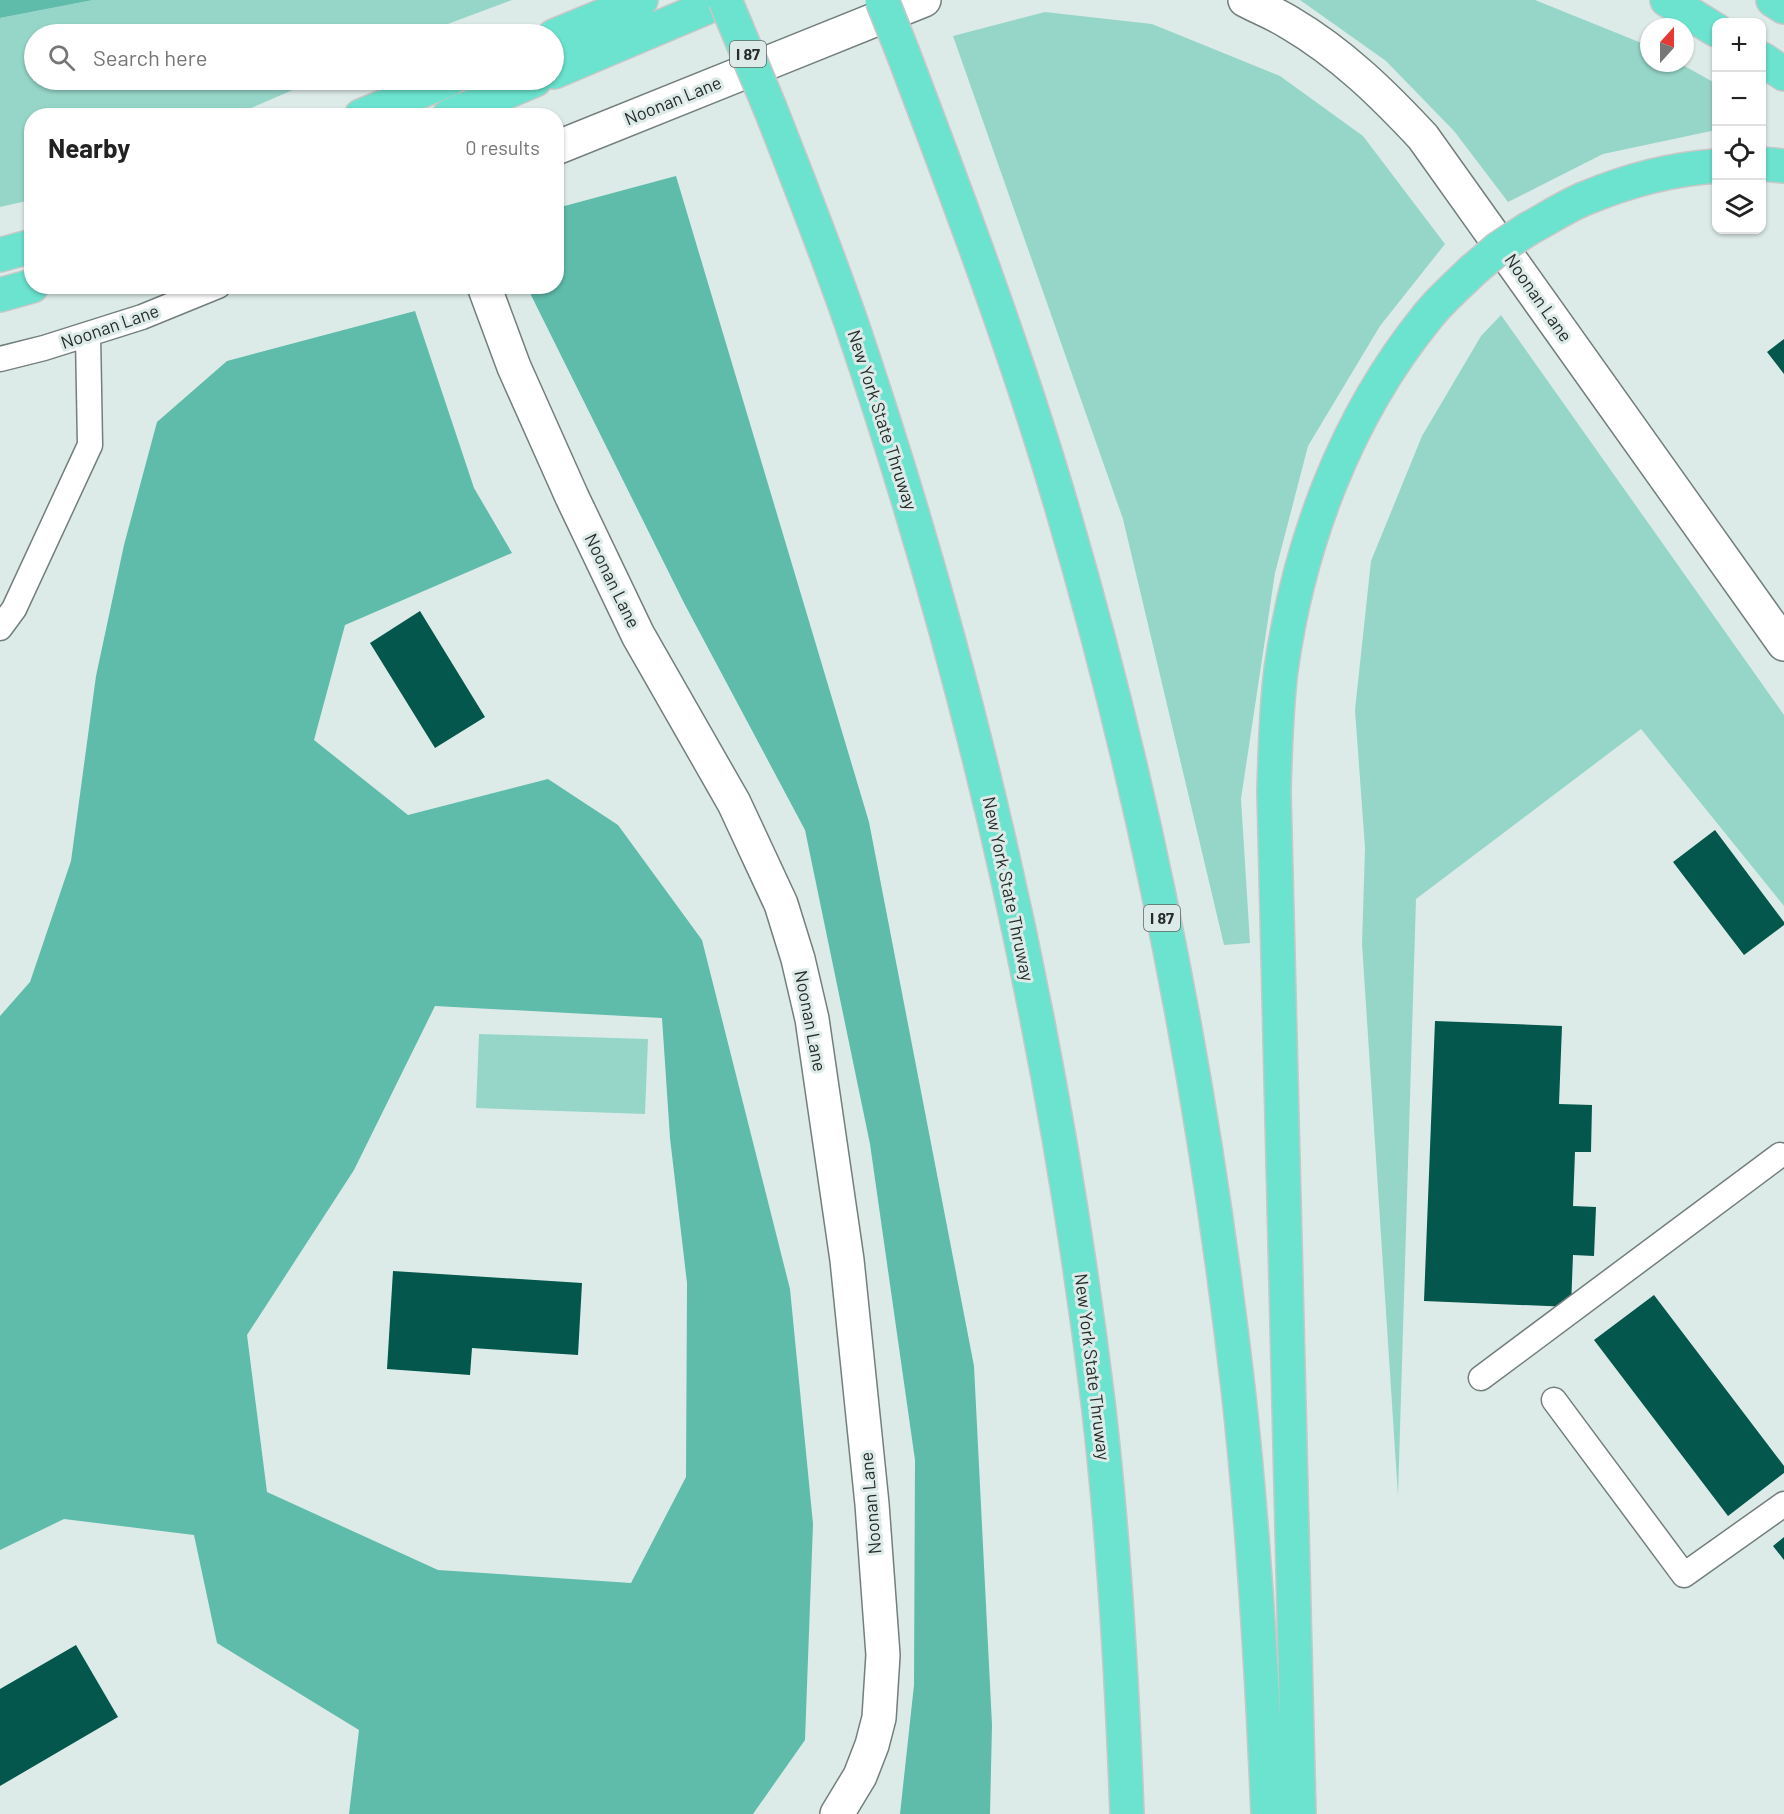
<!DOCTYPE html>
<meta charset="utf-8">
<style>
body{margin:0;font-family:Barlow,sans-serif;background:#f6f6f6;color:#222}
.controls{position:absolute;right:18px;top:18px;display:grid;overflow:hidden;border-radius:12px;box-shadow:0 2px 4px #0004}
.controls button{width:54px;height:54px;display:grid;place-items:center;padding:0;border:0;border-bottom:2px solid #e0e0e0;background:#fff;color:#222;font:30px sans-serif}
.compass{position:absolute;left:1640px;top:18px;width:54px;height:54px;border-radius:50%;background:#fff;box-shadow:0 2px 4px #0004;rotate:21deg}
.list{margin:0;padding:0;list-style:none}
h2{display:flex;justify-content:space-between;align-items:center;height:78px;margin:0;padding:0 24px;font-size:26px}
h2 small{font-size:20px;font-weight:400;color:#767676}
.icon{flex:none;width:33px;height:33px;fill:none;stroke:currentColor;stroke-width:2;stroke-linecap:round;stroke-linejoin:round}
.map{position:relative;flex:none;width:1784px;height:1814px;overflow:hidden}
.search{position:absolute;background:#fff;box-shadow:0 2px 4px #0004;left:24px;top:24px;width:540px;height:66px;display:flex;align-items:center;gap:15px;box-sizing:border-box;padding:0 21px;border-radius:33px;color:#767676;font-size:22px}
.panel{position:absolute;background:#fff;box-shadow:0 2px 4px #0004;left:24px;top:108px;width:540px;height:186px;border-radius:24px}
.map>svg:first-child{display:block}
.green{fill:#96d6c9}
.forest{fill:#5fbbaa;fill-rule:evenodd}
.building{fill:#03574c}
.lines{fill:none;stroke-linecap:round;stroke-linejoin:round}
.service-casing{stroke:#727f7c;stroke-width:27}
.minor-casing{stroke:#727f7c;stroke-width:36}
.motorway-casing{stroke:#c7c8c8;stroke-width:36}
.service{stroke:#fff;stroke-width:24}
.minor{stroke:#fff;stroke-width:33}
.motorway{stroke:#6be3ce;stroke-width:33}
.motorway-bridge-casing{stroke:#c7c8c8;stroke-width:36;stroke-linecap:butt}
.motorway-bridge{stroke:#6be3ce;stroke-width:33}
.labels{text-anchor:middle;stroke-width:6;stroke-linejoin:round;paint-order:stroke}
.shield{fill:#ddebe8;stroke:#5d6564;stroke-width:1.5}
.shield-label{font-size:16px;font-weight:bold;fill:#262c2b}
.street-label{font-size:18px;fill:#262c2b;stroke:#ddebe8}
</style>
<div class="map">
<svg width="1784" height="1814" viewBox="0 0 1784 1814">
<rect width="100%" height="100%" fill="#ddebe8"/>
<path class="green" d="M93,0H512L421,34H34V80H316L235,115L32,116L31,200L0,207V18Z
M1300,0H1535L1649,46V63H1679L1715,83L1716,130L1603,154L1508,202L1454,131L1386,61Z
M1045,12L1152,24L1280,76L1363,136L1445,244L1380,326L1308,446L1275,573L1241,799L1250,943L1224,945L1123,519L953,36Z
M1501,315L1784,715V906L1641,729L1416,899L1398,1496L1362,944L1365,848L1355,710L1371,561L1422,436L1481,336Z
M479,1034L648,1039L645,1114L476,1108Z"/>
<path class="forest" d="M0,0H93L0,18Z
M676,176L869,822L974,1366L992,1725L990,1814H900L914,1685L915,1460L870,1144L805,830L684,603L527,287L556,286L557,208Z
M415,311L474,488L512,553L345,625L314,740L408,815L548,779L618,825L702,940L790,1289L813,1524L805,1740L753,1814H349L359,1730L217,1643L194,1535L64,1519L0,1550V1016L30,982L71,861L96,676L124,545L157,422L227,361ZM435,1006L662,1018L670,1138L687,1283L686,1477L631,1583L438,1570L267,1492L247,1335L354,1170Z"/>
<path class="building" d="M1784,339V374L1767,352Z
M420,611L485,717L435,748L370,643Z
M1715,830L1784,922V925L1744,955L1673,862Z
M1435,1021L1562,1026L1559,1104L1592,1105L1591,1152H1575L1573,1206L1596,1207L1594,1256L1573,1255L1571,1307L1424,1301Z
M393,1271L582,1283L578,1355L472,1348L470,1375L387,1369Z
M1654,1295L1784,1466V1473L1728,1516L1594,1340Z
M1784,1537V1560L1773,1546Z
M76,1645L118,1717L0,1786V1689Z"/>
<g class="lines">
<defs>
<path id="service" d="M0,359L44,348L142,317L218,286
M0,628L14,609L90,445L88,335
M1481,1378L1780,1155
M1554,1400L1684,1575L1784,1504"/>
<path id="minor" d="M1245,0C1260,8 1276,14 1290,23C1341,53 1383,94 1423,137L1784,644
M556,148L924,0
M484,286L514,367L572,497L638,635L734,803L781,904L798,959L812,1019L847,1260L872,1504L883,1655L879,1718L872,1745L860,1776L837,1814"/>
<path id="motorway" d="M1667,0L1716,30
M1773,0L1784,7
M554,36L641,0
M903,53C960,203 1017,354 1062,508C1146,794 1204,1092 1238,1388C1254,1530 1262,1672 1268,1814
M1762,59L1784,74
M554,72L724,0
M770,108C798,179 826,250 851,322C970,671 1053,1035 1098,1402C1114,1538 1122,1677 1127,1814
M361,116L448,80
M449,116L535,80
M1762,164L1784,166
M1528,229C1547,219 1566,206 1586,198C1627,181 1672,169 1716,166
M0,255L32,246
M0,295L32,286
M1299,1814L1274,792C1275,751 1276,710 1281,670C1299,542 1346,417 1427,317C1440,300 1457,286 1472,271"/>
</defs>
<use href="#service" class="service-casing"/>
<use href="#minor" class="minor-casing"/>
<use href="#motorway" class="motorway-casing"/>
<use href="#service" class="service"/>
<use href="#minor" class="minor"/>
<use href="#motorway" class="motorway"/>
<defs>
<path id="motorway-bridge" d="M725,0L770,108
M882,0L903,53
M1472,271L1499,248L1528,229"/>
</defs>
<use href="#motorway-bridge" class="motorway-bridge-casing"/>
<use href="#motorway-bridge" class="motorway-bridge"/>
</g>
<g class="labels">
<g class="shield">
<rect x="730" y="41" width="36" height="26" rx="4.5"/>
<rect x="1144" y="905" width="36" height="26" rx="4.5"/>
</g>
<g class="shield-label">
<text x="748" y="60">I 87</text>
<text x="1162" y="924">I 87</text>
</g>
<g class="street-label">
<text transform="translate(673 101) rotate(-22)" y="6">Noonan Lane</text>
<text transform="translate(1538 298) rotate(55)" y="6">Noonan Lane</text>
<text transform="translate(110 327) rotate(-19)" y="6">Noonan Lane</text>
<text transform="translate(882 420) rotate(72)" y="6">New York State Thruway</text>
<text transform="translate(612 581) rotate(64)" y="6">Noonan Lane</text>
<text transform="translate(1008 889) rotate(78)" y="6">New York State Thruway</text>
<text transform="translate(810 1021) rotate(79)" y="6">Noonan Lane</text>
<text transform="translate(1092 1367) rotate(83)" y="6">New York State Thruway</text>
<text transform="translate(871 1503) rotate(-95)" y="6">Noonan Lane</text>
</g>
</g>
</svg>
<div class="controls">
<button>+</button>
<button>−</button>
<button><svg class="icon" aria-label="locate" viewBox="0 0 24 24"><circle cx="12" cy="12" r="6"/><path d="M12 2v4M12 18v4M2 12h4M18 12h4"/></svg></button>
<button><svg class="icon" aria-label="layers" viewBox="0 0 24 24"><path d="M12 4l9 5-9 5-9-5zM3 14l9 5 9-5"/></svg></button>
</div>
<svg class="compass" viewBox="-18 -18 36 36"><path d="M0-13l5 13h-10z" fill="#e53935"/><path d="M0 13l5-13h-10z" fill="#767676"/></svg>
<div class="search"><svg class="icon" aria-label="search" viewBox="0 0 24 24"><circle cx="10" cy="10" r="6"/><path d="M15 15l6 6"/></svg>Search here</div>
<section class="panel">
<h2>Nearby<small>0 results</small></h2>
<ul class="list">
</ul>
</section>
</div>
